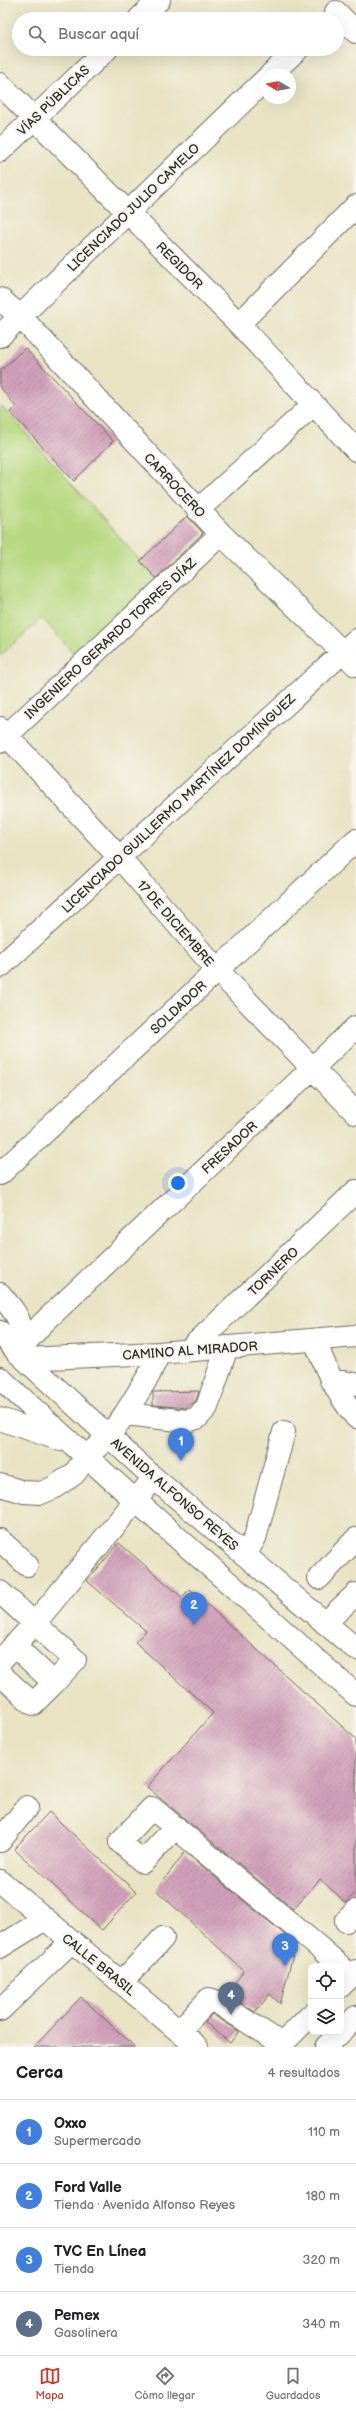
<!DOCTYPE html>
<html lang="es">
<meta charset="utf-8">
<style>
body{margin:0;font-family:"Balsamiq Sans",sans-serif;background:#f6f6f6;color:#202124}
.controls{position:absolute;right:12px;bottom:12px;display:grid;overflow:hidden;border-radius:8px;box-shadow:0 4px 16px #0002}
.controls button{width:36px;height:36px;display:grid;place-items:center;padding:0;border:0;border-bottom:1px solid #e0e0e0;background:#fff;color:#202124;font:20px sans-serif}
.compass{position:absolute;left:260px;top:68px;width:36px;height:36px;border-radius:50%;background:#fff;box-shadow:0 4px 16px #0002;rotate:280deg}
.you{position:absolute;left:178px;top:1183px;width:14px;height:14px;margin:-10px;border:3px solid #fff;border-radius:50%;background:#1a73e8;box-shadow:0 0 0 6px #1a73e833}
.badge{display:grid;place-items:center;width:26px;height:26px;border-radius:50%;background:#d93025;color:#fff;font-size:13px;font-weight:700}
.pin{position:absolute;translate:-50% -33px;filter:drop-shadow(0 1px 2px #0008)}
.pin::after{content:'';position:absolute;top:21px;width:14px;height:12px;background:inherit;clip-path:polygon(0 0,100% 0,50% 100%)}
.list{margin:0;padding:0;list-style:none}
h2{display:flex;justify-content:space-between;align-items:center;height:52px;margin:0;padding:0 16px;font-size:17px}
h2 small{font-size:13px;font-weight:400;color:#757577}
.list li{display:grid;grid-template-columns:26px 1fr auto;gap:12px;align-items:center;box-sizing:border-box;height:64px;padding:0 16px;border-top:1px solid #e0e0e0}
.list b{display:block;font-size:15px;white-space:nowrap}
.list p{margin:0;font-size:13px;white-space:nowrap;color:#757577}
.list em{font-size:13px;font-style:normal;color:#757577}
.icon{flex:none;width:22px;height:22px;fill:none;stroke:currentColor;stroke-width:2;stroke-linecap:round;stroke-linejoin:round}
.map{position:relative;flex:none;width:356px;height:2047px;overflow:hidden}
.search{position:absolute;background:#fff;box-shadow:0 4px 16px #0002;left:12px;right:12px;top:12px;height:44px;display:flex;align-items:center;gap:10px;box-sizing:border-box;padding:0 14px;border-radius:22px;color:#757577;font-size:15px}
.sheet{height:308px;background:#fff}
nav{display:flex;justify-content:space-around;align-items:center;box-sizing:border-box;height:56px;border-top:1px solid #e0e0e0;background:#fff;font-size:11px;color:#757577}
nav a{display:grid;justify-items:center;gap:2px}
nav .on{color:#d93025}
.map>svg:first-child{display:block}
.grass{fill:#b7d981;stroke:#718256}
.building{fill:url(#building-hatch)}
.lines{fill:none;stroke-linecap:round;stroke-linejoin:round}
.minor-casing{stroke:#6e6b61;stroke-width:24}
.major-casing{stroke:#6e6b61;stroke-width:24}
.highway-casing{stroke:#6e6b61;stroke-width:24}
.minor{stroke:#fff;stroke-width:22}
.major{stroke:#fff;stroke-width:22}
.highway{stroke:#fff;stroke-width:22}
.labels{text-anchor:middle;stroke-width:3;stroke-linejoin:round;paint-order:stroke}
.street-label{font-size:13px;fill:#2b2b2b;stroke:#f7f3e8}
</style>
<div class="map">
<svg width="356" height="2047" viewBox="0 0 356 2047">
<defs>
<pattern id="building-hatch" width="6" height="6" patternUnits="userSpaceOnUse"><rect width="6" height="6" fill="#d2a1bb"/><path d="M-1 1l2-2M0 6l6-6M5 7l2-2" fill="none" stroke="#ab8398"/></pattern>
</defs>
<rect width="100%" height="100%" fill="#f7f3e8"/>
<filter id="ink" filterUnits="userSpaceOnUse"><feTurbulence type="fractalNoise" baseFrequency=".025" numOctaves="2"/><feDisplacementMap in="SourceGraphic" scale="8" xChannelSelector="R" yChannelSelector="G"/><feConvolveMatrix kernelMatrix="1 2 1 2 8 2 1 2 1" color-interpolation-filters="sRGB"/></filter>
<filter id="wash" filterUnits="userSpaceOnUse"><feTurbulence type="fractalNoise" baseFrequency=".012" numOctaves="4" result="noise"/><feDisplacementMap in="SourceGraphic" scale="16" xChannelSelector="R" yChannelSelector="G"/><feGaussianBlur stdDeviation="0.9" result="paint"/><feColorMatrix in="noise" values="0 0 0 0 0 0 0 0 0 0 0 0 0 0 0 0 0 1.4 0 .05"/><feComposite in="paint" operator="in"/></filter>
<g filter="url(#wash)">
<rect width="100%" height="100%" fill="#e9e3c4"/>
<path class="grass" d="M0,404L158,580L75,655L42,618L0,656Z"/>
<g id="blocks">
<path class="building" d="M25,348L113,441L74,481L10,412L16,407L0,387V371Z
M187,516L203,533L156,578L140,561Z
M199,1391L196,1401L186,1408L153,1405V1392Z
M119,1543L182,1597L190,1589L356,1739V1892L346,1903L320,1879L293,1909L147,1787L213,1713L135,1642L146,1631L87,1581Z
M49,1812L136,1892L102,1930L14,1849Z
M185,1852L296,1944L280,2004L270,1994L255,2012L226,1994L244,1971L156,1890Z
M81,1997L135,2047H34Z
M212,2014L239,2031L230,2043L205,2022Z"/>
</g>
</g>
<g filter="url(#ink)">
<use href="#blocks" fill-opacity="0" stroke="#6e6b61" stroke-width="1"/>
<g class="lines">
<defs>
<path id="minor" d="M336,12L356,32
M139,19L159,0
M271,74L298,49
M0,84L239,324L356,450
M0,151L107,49
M0,299L20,316L221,534L356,665
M239,324L356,206
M0,336L266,79
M198,510L313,405
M0,728L118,856L217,970L356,1113
M0,742L221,534
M0,967L356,640
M0,1174L356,840
M0,1294C20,1319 24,1319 17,1352
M315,1340C325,1369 337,1394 356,1417
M189,1350L356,1191
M17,1352L42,1324L356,1027
M331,1380L356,1384
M125,1414L187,1421L197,1418L207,1407L227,1347
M0,1485L24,1492L41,1493L53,1488L74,1474L87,1456L108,1437L125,1414L149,1375L159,1353
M0,1540L27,1565
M245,1555L255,1538L284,1432
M319,1578L356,1539
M0,1592L75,1660L54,1683
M325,1623L356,1594
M0,1661L35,1623L154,1478
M0,1674L33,1704L54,1683L14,1645
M176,1827L143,1862L120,1842L152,1808L321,1949L340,1966
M0,1841L27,1807
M0,1881C66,1937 132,1990 197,2047
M346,1921L356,1911
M0,1947L45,1919
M122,1982L163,1938
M0,2010L71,1942
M179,2031L209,1999L215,2001L282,2044"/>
<path id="major" d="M0,1332L17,1352L154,1478L356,1649
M25,1359L159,1353L356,1336
M0,1378C116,1486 237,1589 356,1695
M0,1419L61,1440
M341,1986L356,1971
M279,2047L311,2015"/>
<path id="highway" d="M341,2032L356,2017
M326,2047L341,2032"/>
</defs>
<use href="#minor" class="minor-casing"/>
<use href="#major" class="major-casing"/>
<use href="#highway" class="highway-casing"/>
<use href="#minor" class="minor"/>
<use href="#major" class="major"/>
<use href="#highway" class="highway"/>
</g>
</g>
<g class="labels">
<g class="street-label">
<text transform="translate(53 100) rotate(-44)" y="5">VÍAS PÚBLICAS</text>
<text transform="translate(133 207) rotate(-44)" y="5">LICENCIADO JULIO CAMELO</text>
<text transform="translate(180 265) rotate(45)" y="5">REGIDOR</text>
<text transform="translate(175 485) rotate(47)" y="5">CARROCERO</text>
<text transform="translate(110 638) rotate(-43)" y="5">INGENIERO GERARDO TORRES DÍAZ</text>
<text transform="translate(178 803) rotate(-43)" y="5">LICENCIADO GUILLERMO MARTÍNEZ DOMÍNGUEZ</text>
<text transform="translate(176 923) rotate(49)" y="5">17 DE DICIEMBRE</text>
<text transform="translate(178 1007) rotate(-43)" y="5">SOLDADOR</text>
<text transform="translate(229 1147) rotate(-43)" y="5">FRESADOR</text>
<text transform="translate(273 1271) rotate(-44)" y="5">TORNERO</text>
<text transform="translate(190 1350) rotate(-4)" y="5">CAMINO AL MIRADOR</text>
<text transform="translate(175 1494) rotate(41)" y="5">AVENIDA ALFONSO REYES</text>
<text transform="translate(99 1964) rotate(39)" y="5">CALLE BRASIL</text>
</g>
</g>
</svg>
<div class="controls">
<button><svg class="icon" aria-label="locate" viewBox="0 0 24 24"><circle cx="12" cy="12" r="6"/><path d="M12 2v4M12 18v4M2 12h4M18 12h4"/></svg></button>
<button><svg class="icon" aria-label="layers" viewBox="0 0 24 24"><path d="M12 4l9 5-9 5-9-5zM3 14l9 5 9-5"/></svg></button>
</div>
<svg class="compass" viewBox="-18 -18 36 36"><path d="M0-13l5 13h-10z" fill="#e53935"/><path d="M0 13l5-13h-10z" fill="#757577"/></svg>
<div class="you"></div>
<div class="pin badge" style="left:181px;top:1461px;background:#3f7fe0">1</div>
<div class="pin badge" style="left:194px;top:1625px;background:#3f7fe0">2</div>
<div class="pin badge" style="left:285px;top:1966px;background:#3f7fe0">3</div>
<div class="pin badge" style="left:231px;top:2015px;background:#5c6f8a">4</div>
<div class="search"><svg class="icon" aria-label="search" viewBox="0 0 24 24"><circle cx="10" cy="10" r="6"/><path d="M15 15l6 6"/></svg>Buscar aquí</div>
</div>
<section class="sheet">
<h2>Cerca<small>4 resultados</small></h2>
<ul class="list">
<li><span class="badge" style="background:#3f7fe0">1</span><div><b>Oxxo</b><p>Supermercado</p></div><em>110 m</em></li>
<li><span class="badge" style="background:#3f7fe0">2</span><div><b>Ford Valle</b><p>Tienda · Avenida Alfonso Reyes</p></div><em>180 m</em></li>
<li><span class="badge" style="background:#3f7fe0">3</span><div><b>TVC En Línea</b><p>Tienda</p></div><em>320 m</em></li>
<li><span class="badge" style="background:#5c6f8a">4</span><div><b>Pemex</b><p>Gasolinera</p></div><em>340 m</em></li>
</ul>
</section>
<nav>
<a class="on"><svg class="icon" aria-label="map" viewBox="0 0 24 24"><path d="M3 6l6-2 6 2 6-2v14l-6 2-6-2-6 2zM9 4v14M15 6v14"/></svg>Mapa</a>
<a><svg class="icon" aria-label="directions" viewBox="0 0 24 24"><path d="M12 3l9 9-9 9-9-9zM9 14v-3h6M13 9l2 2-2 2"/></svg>Cómo llegar</a>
<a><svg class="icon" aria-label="saved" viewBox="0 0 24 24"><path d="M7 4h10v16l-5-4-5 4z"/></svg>Guardados</a>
</nav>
